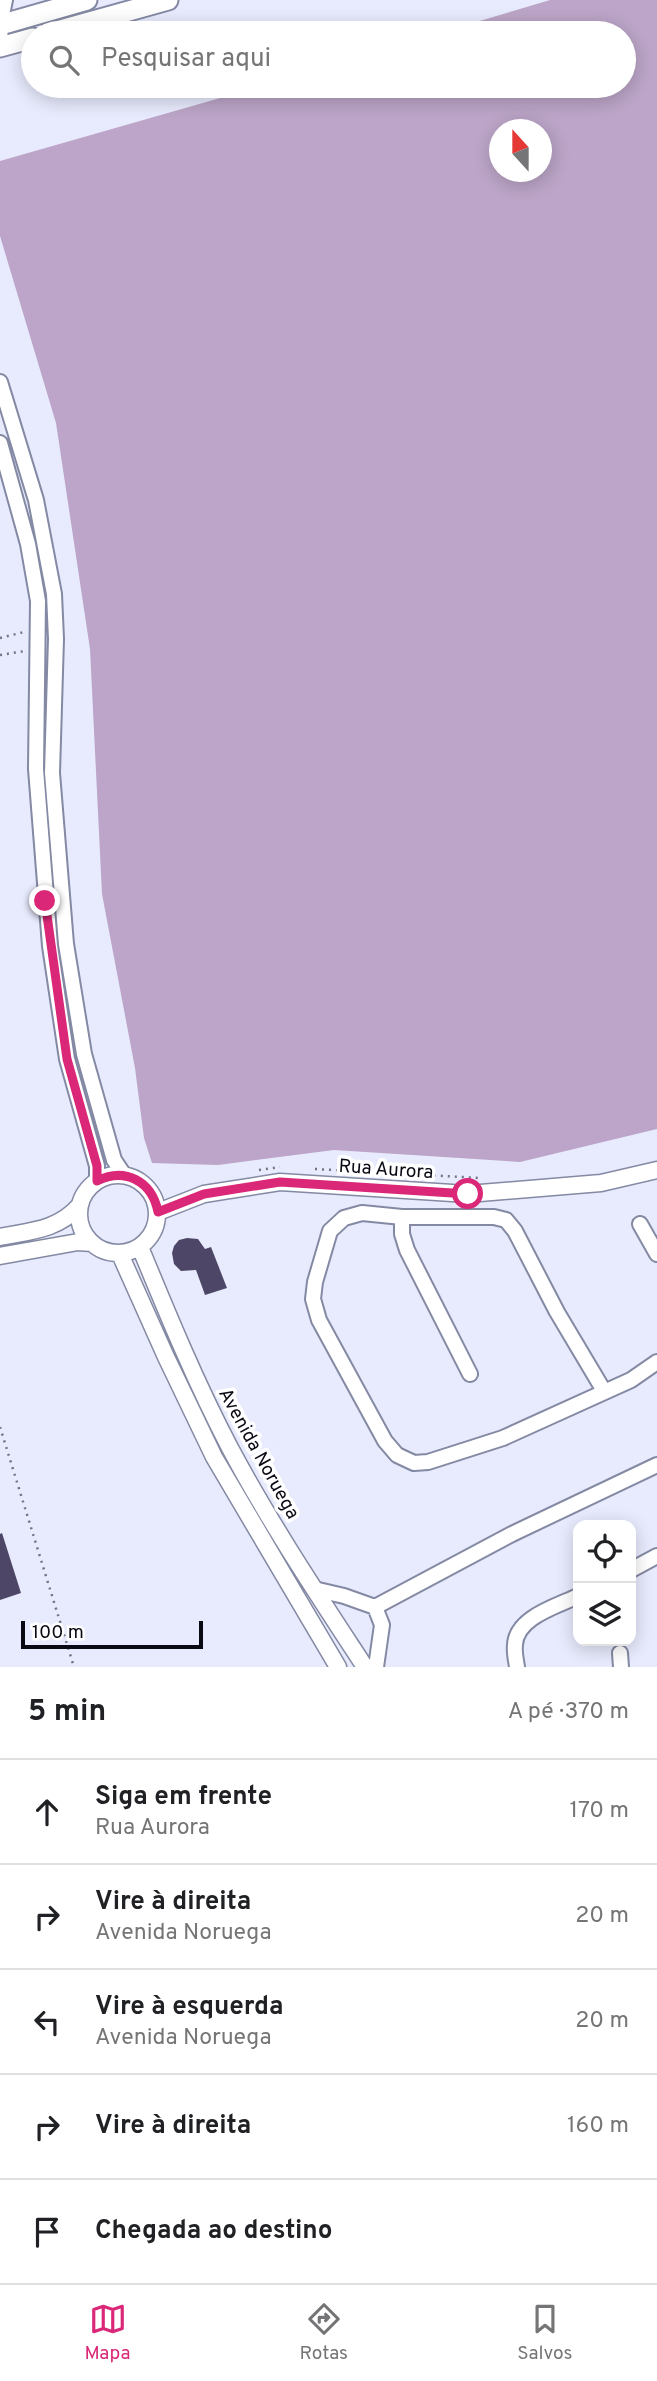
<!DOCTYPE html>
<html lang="pt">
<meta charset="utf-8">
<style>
body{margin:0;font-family:Overpass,sans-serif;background:#f2f2f2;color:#202124}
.controls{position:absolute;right:21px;bottom:21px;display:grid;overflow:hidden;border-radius:14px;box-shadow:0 4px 18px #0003}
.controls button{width:63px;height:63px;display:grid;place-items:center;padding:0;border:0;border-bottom:2px solid #e0e0e0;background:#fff;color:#202124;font:35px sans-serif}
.compass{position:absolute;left:489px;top:119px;width:63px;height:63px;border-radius:50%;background:#fff;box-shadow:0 4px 18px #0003;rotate:339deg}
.scale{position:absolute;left:21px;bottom:18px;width:182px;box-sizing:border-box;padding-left:7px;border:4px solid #090a14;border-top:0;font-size:19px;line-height:24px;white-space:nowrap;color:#090a14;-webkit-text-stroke:5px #fff;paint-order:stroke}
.stop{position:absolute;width:21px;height:21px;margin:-16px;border:5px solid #db2777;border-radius:50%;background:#fff}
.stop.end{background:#db2777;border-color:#fff;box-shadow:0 2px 7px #0008}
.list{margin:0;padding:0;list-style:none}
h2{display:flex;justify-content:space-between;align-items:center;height:91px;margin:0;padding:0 28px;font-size:30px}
h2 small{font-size:23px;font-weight:400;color:#757577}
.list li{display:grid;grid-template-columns:46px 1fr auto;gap:21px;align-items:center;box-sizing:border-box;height:105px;padding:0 28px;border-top:2px solid #e0e0e0}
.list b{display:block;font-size:26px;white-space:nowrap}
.list p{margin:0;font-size:23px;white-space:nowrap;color:#757577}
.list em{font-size:23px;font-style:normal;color:#757577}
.icon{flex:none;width:38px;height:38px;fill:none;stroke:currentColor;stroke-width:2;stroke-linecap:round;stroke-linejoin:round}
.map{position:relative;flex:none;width:657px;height:1667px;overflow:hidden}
.search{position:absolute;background:#fff;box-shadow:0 4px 18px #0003;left:21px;right:21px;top:21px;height:77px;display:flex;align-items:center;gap:18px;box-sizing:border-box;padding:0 24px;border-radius:38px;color:#757577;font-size:26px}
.sheet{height:616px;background:#fff}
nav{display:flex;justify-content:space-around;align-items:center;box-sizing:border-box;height:98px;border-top:2px solid #e0e0e0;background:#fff;font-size:19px;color:#757577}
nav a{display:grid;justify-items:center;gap:4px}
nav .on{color:#db2777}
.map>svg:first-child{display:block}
.forest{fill:#bca5c8;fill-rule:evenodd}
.building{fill:#4e4666}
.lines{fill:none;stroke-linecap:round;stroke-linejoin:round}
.minor-casing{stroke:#8489a4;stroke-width:18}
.tertiary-casing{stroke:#8489a4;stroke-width:19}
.secondary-casing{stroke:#8489a4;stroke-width:23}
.path{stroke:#717380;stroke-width:2.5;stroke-dasharray:2 5;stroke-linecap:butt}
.minor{stroke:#fff;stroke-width:14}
.tertiary{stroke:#fff;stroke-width:16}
.secondary{stroke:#fff;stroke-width:19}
.route{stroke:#db2777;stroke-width:9}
.labels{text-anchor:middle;stroke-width:7;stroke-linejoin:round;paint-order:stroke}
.street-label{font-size:19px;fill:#090a14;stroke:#fff}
</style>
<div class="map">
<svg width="657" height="1667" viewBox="0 0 657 1667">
<rect width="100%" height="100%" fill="#e8ebfd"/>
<path class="forest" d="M550,0H657V1129L520,1162L334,1150L218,1165L152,1163L144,1138L135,1068L102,894L90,649L56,423L0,236V161L262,86H624V33H439ZM500,130H542V172H500Z"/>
<path class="building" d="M187,1238L198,1239L205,1249L211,1247L227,1288L205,1295L196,1270L181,1271L174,1264L172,1253L174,1246L179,1240Z
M2,1533L21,1593L0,1600V1534Z"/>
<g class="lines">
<defs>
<path id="minor" d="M1,47L0,25L5,0
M0,382L36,500L54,594L56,639L52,773L66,944L84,1054L114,1160L124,1175
M0,443L28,544L38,601L36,769L50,946L67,1059L97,1166V1181
M402,1217V1234L407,1250L470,1374
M640,1224L657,1254
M604,1391L557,1312L515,1231L506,1220L494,1217H402L362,1213L344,1218L330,1231L315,1282L313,1299L319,1320L385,1441L397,1455L414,1463L428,1462L503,1438L631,1380L657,1362
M631,1570L657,1556
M314,1589L344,1596L375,1607L382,1625L376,1667
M375,1607L512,1534L657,1465
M620,1653L621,1667
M517,1667C516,1660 514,1652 515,1645C516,1617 558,1606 578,1596"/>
<path id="tertiary" d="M79 1214a39 39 0 1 1 78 0a39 39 0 1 1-78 0Z
M158,1212L204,1194L280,1182L468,1194L601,1183L657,1170
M0,1237C30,1231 58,1230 79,1206
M140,1247C168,1315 196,1383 230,1448C270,1523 318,1595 365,1667
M120,1254L166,1357L214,1457L338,1667
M0,1256L78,1242L92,1243"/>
<path id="secondary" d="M0,25L87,0
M50,33L168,0
M0,47L33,38"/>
</defs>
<use href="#minor" class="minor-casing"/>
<use href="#tertiary" class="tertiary-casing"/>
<use href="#secondary" class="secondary-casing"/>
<path class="path" d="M0,638L24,632
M0,655L25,651
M315,1169L480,1178
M259,1170L280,1167
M0,1427L74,1667"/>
<use href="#minor" class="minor"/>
<use href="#tertiary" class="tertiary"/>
<use href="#secondary" class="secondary"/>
</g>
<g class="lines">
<path class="route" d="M45,901L67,1059L97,1166V1181C125,1167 152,1181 158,1212L204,1194L280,1182L468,1194"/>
</g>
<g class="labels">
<g class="street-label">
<text transform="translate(386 1168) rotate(4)" y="7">Rua Aurora</text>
<text transform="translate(260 1453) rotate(61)" y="7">Avenida Noruega</text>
</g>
</g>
</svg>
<div class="controls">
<button><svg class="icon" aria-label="locate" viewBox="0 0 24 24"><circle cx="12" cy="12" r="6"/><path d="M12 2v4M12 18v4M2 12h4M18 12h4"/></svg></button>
<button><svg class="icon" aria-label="layers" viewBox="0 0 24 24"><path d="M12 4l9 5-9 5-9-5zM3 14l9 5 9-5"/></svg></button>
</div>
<svg class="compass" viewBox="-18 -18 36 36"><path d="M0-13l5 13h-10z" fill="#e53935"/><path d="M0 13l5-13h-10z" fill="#757577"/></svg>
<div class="scale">100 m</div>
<div class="stop" style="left:468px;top:1194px"></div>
<div class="stop end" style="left:45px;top:901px"></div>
<div class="search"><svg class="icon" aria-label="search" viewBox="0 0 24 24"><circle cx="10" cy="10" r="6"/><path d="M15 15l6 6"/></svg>Pesquisar aqui</div>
</div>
<section class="sheet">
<h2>5 min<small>A pé · 370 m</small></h2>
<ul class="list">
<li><svg class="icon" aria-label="ahead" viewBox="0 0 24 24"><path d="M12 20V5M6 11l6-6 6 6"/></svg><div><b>Siga em frente</b><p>Rua Aurora</p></div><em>170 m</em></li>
<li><svg class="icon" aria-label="right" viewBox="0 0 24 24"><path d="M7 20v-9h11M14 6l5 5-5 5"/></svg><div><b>Vire à direita</b><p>Avenida Noruega</p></div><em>20 m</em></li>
<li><svg class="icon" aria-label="left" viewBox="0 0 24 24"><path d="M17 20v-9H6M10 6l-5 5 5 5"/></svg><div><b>Vire à esquerda</b><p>Avenida Noruega</p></div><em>20 m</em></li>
<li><svg class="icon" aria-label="right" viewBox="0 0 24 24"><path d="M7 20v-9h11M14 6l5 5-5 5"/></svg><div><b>Vire à direita</b></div><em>160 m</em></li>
<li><svg class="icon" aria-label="arrive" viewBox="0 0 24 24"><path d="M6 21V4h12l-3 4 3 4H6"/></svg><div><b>Chegada ao destino</b></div></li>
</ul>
</section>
<nav>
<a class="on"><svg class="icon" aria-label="map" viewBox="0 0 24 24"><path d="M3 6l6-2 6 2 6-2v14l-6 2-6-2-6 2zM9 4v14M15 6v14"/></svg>Mapa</a>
<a><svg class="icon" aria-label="directions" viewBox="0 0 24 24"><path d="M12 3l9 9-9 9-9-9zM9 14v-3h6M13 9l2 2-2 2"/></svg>Rotas</a>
<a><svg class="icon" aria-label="saved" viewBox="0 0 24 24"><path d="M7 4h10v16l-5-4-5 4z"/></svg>Salvos</a>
</nav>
